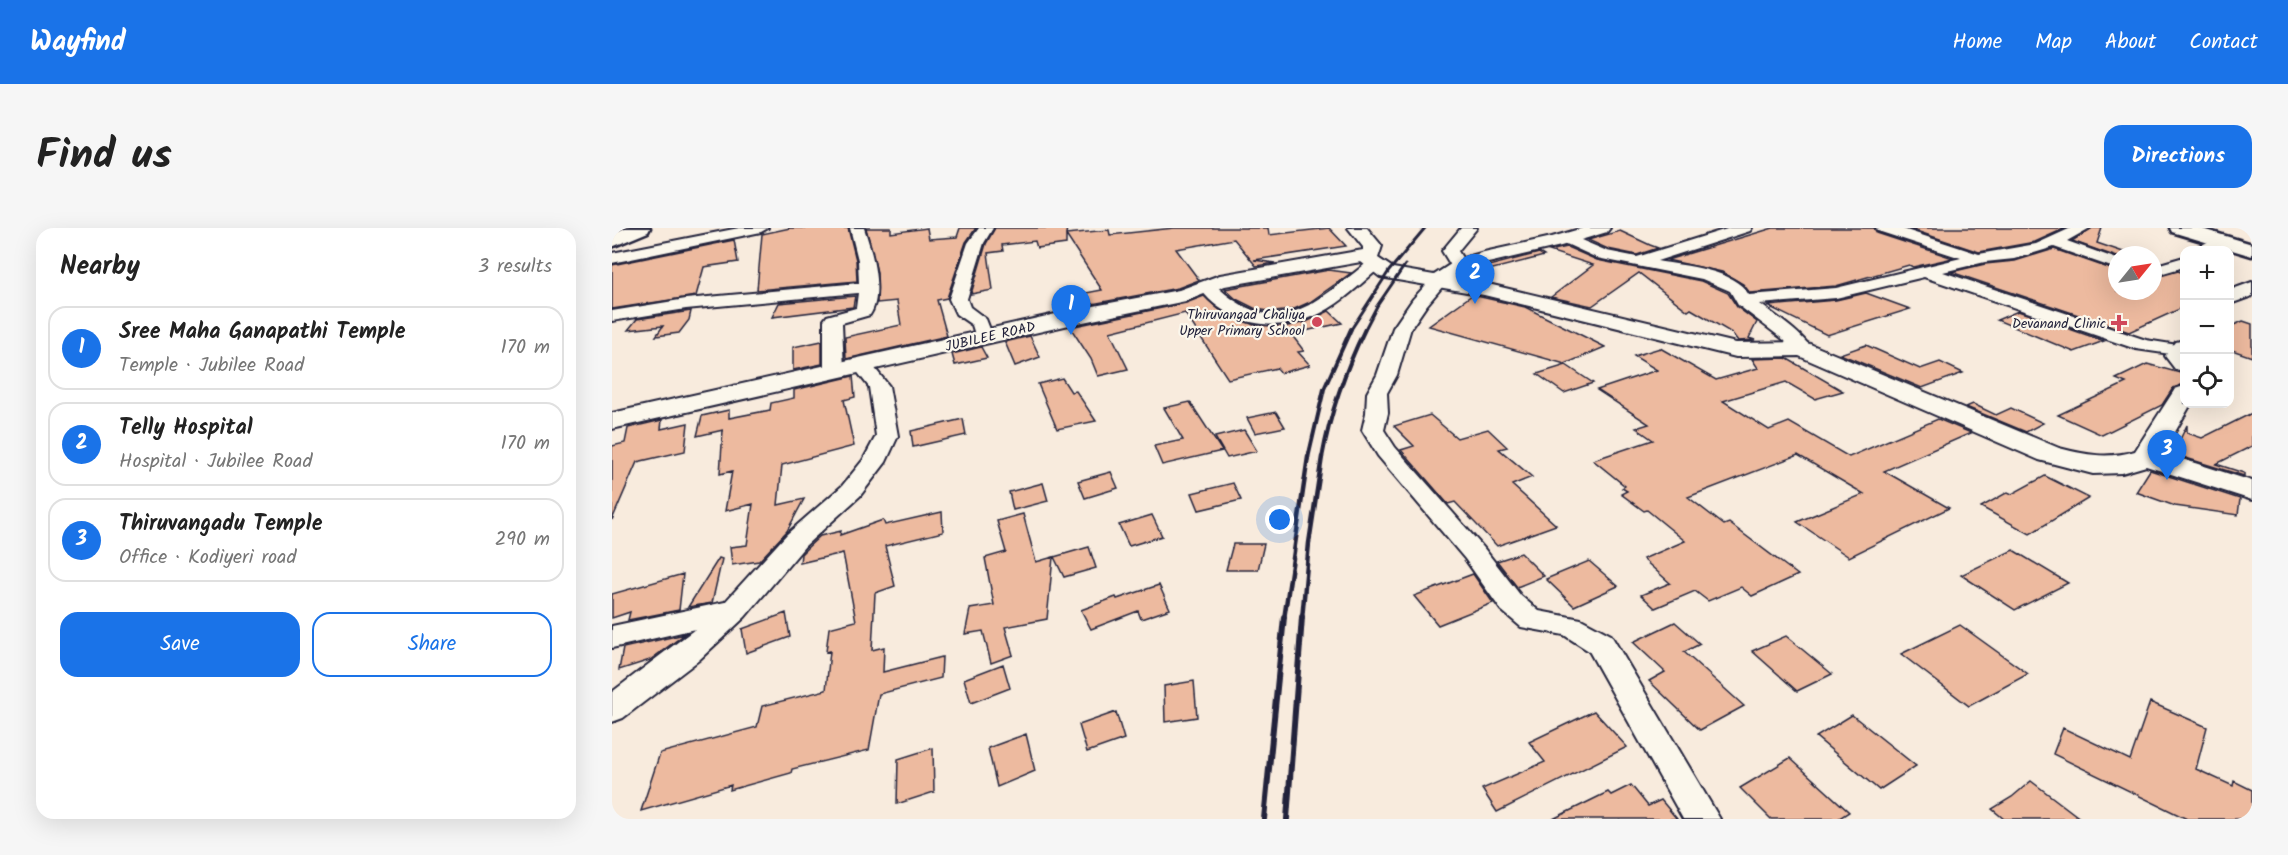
<!DOCTYPE html>
<meta charset="utf-8">
<style>
body{margin:0;font-family:Kalam,sans-serif;background:#f6f6f6;color:#222}
.controls{position:absolute;right:18px;top:18px;display:grid;overflow:hidden;border-radius:12px;box-shadow:0 6px 24px #0002}
.controls button{width:54px;height:54px;display:grid;place-items:center;padding:0;border:0;border-bottom:2px solid #e0e0e0;background:#fff;color:#222;font:30px sans-serif}
.compass{position:absolute;left:1496px;top:18px;width:54px;height:54px;border-radius:50%;background:#fff;box-shadow:0 6px 24px #0002;rotate:60deg}
.you{position:absolute;left:668px;top:292px;width:21px;height:21px;margin:-15px;border:4px solid #fff;border-radius:50%;background:#1a73e8;box-shadow:0 0 0 9px #1a73e833}
.badge{display:grid;place-items:center;width:39px;height:39px;border-radius:50%;background:#1a73e8;color:#fff;font-size:20px;font-weight:700}
.pin{position:absolute;translate:-50% -50px;filter:drop-shadow(0 2px 3px #0008)}
.pin::after{content:'';position:absolute;top:32px;width:21px;height:18px;background:inherit;clip-path:polygon(0 0,100% 0,50% 100%)}
.list{margin:0;padding:0;list-style:none}
h2{display:flex;justify-content:space-between;align-items:center;height:78px;margin:0;padding:0 24px;font-size:26px}
h2 small{font-size:20px;font-weight:400;color:#767676}
.list li{display:grid;grid-template-columns:39px 1fr auto;gap:18px;align-items:center;box-sizing:border-box;height:84px;margin:0 12px 12px;padding:0 12px;border:2px solid #e0e0e0;border-radius:18px}
.list b{display:block;font-size:22px;white-space:nowrap}
.list p{margin:0;font-size:20px;white-space:nowrap;color:#767676}
.list em{font-size:20px;font-style:normal;color:#767676}
.actions{display:flex;gap:12px;padding:18px 24px}
.actions a{flex:1;padding:14px 0;border:2px solid #1a73e8;border-radius:18px;text-align:center;font-size:21px;color:#1a73e8}
.actions .main{background:#1a73e8;color:#fff}
.icon{flex:none;width:33px;height:33px;fill:none;stroke:currentColor;stroke-width:2;stroke-linecap:round;stroke-linejoin:round}
.map{position:relative;flex:none;width:1640px;height:591px;overflow:hidden;border-radius:18px}
header{display:flex;align-items:center;gap:36px;box-sizing:border-box;height:84px;padding:0 30px;background:#1a73e8;color:#fff}
header strong{font-size:28px}
nav{display:flex;gap:33px;margin-inline-start:auto;font-size:21px}
.intro{display:flex;align-items:center;justify-content:space-between;box-sizing:border-box;height:144px;padding:0 36px}
h1{margin:0;font-size:42px}
.button{padding:15px 27px;border-radius:18px;background:#1a73e8;color:#fff;font-size:21px;font-weight:700}
main{display:flex;gap:36px;padding:0 36px}
aside{flex:1;background:#fff;border-radius:18px;box-shadow:0 6px 24px #0002}
.map>svg:first-child{display:block}
.building{fill:#edba9f;stroke:#22223b;stroke-width:1.5}
.lines{fill:none;stroke-linecap:round;stroke-linejoin:round}
.minor-casing{stroke:#22223b;stroke-width:4}
.tertiary-casing{stroke:#22223b;stroke-width:4}
.secondary-casing{stroke:#22223b;stroke-width:5}
.primary-casing{stroke:#22223b;stroke-width:5}
.minor{fill:#fbf7ec;fill-rule:evenodd}
.tertiary{fill:#fbf7ec;fill-rule:evenodd}
.secondary{fill:#fbf7ec;fill-rule:evenodd}
.primary{fill:#fbf7ec;fill-rule:evenodd}
.rail-far3{stroke:#22223b;stroke-width:3}
.rail-far2{stroke:#22223b;stroke-width:4}
.rail-far1{stroke:#22223b;stroke-width:4.5}
.rail{stroke:#22223b;stroke-width:6}
.poi-dot{fill:#d1495b;stroke:#fbf7ec;stroke-width:2}
.labels{text-anchor:middle;stroke-width:4.5;stroke-linejoin:round;paint-order:stroke}
.far-poi-label{font-size:14px;fill:#22223b;stroke:#fbf7ec;text-anchor:end}
.far-street-label{font-size:14px;fill:#22223b;stroke:#fbf7ec}
</style>
<header>
<strong>Wayfind</strong>
<nav><a>Home</a><a>Map</a><a>About</a><a>Contact</a></nav>
</header>
<div class="intro"><h1>Find us</h1><a class="button">Directions</a></div>
<main>
<aside>
<h2>Nearby<small>3 results</small></h2>
<ul class="list">
<li><span class="badge">1</span><div><b>Sree Maha Ganapathi Temple</b><p>Temple · Jubilee Road</p></div><em>170 m</em></li>
<li><span class="badge">2</span><div><b>Telly Hospital</b><p>Hospital · Jubilee Road</p></div><em>170 m</em></li>
<li><span class="badge">3</span><div><b>Thiruvangadu Temple</b><p>Office · Kodiyeri road</p></div><em>290 m</em></li>
</ul>
<div class="actions"><a class="main">Save</a><a>Share</a></div>
</aside>
<div class="map">
<svg width="1640" height="591" viewBox="0 0 1640 591">
<rect width="100%" height="100%" fill="#f8ebdd"/>
<filter id="ink" filterUnits="userSpaceOnUse"><feTurbulence type="fractalNoise" baseFrequency=".0167" numOctaves="2"/><feDisplacementMap in="SourceGraphic" scale="12" xChannelSelector="R" yChannelSelector="G"/><feConvolveMatrix kernelMatrix="1 2 1 2 8 2 1 2 1" color-interpolation-filters="sRGB"/></filter>
<g filter="url(#ink)">
<path class="building" d="M178,0H236L244,32L245,53L145,62L150,6Z
M254,0H279V5L315,0L317,11L345,9L348,0H364L354,14L335,70L325,72L335,108L234,131L233,109L289,97L285,73L265,75V44Z
M383,0H455L454,6L497,2L498,7L562,0H656L657,7L717,0L734,18L642,32L663,35L644,38L622,11L564,21L587,52L566,60L480,76L474,65L490,62L454,7V16L425,20L423,13L390,17L391,23L376,25L381,62L359,66L374,16Z
M1161,0H1262L1265,5L1341,30L1301,39L1297,37L1224,58L1138,65L1131,56L1110,44L1055,32Z
M1295,0H1454L1423,14L1367,24Z
M1480,0H1490L1485,15L1520,27L1505,29L1460,13Z
M1008,3L1038,17L1046,20L1025,27L996,21L976,12Z
M122,12L126,34L92,39L84,68L0,81V37Z
M955,19L985,32L1089,53L1116,65L1125,79L1145,94L1137,110L1143,112L1126,113L1120,105L1079,81L1076,83L1027,45L980,78L939,69L981,37L937,23Z
M1442,21L1505,43V63H1541V50L1566,43L1572,45V79L1517,104L1339,44L1373,36L1403,33Z
M927,25L932,28L873,43L869,40Z
M717,42L739,45L698,74L680,82L663,84L644,81L624,71L613,61Z
M1254,65L1298,81L1215,107L1156,78L1224,72Z
M860,67L913,79L993,119L953,136L817,98Z
M243,68L241,79L160,89L167,75Z
M592,68L610,84L642,97L676,98L694,94L717,83L730,95L679,106L692,123L686,124L698,137L669,145L665,140L616,151L573,85L498,104L516,141L486,148L479,131L458,99L574,75Z
M79,83L77,92L67,105L44,108L51,98L16,102L25,91Z
M1406,83L1492,113L1462,124L1385,92Z
M1631,93L1640,96V129L1617,121V99Z
M418,108L428,129L403,138L393,114Z
M210,113V136L181,142V119Z
M1254,117L1308,141L1328,134L1351,145L1310,160L1228,126Z
M369,119L375,130L343,137L340,126Z
M1048,120L1104,152L1146,140L1140,131L1174,130L1231,163L1203,171L1174,154L1111,173L1157,202L1177,194L1237,229L1326,191L1359,205L1272,243L1337,280L1237,329L1185,294L1252,266L1186,227L1076,269L1112,297L1117,295L1186,347L1140,368L1129,359L1096,373L1083,363L1043,380L1029,367L1058,355L1031,331L1073,313L1035,282L1032,283L1009,266L1015,263L1010,260L1013,258L981,232L1041,212L1024,200L1037,196L985,162L1045,142L1022,128Z
M1535,136L1572,146V156L1561,160L1550,177L1490,207L1446,187L1514,155L1504,151Z
M954,137L981,155L952,165L925,146Z
M241,148L243,169L232,172L242,218L170,237L166,277L192,271L175,303L147,333L120,337L118,319L135,317L141,276L113,283L120,243L108,246L111,202L85,208L90,188L117,182V190L158,182L159,175L182,170V162Z
M450,150L459,164L464,163L484,193L445,201L426,156Z
M578,174L610,223L550,237L542,218L571,212L552,180Z
M1361,176L1384,187L1399,180L1431,195L1414,204L1354,179Z
M664,184L673,199L643,205L635,190Z
M1640,185V218L1604,236L1632,245V248L1561,226L1575,197V205L1590,210Z
M818,187L845,210L876,201L895,219L887,221L920,249L900,257L944,297L885,318L843,274L836,276L789,222L802,218L782,198Z
M351,191L354,207L301,219L299,203Z
M50,192L49,201L76,195L73,223L25,234L0,292V218L13,215L16,200Z
M632,202L645,223L615,230L603,209Z
M1538,242L1628,271L1626,287L1563,278L1524,264Z
M499,244L506,260L473,270L466,253Z
M1433,248L1477,270L1418,306L1369,279L1396,264L1400,266Z
M431,255L436,273L401,282L397,264Z
M621,255L629,272L587,282L580,265Z
M330,284L331,304L273,318L283,358L263,365L260,422L272,419L271,444L330,429L329,450L267,466L257,522L180,541L179,545L118,562L119,557L29,583L48,525L145,499L150,478L214,462L218,423L214,424L217,400L244,393L231,325L188,335L189,326L195,320L208,308L229,303L228,307L271,292L273,297Z
M411,286L424,334L441,329L435,391L393,399L401,427L379,435L371,403L353,406L358,381L382,377L373,330L394,324L385,293Z
M540,287L550,308L517,318L507,297Z
M621,316H652L646,342H614Z
M477,319L484,340L452,349L442,329Z
M1401,322L1456,355L1403,382L1349,347Z
M909,325L932,348L905,359L885,333Z
M107,330L110,331L100,375L76,379Z
M977,333L1006,358L962,378L934,351Z
M71,346L67,382L16,392L18,384L0,390V366Z
M861,346L881,375L826,397L802,368Z
M547,357L558,381L529,391L526,383L479,401L469,382L504,369L505,371Z
M174,385L178,409L134,425L130,401Z
M1063,394L1088,416L1072,424L1132,478L1088,502L1037,453L1053,444L1021,414Z
M1348,397L1416,446L1357,478L1289,426Z
M73,406L38,432L7,442L11,420Z
M1174,408L1220,446L1185,463L1140,423Z
M391,436L398,460L359,475L352,451Z
M582,453L585,489L553,494L552,458Z
M1538,474L1595,499L1584,541L1621,558L1622,553L1640,562V591H1575L1441,526L1451,500L1518,532Z
M982,483L1015,519L885,584L870,561L933,534L917,514Z
M504,484L512,511L475,524L467,497Z
M1240,487L1304,538L1267,562L1204,509Z
M414,506L423,543L385,559L376,520Z
M321,520L322,564L285,576L286,531Z
M1178,530L1237,584L1226,591H1159L1128,560Z
M1419,553L1469,591H1392L1380,581L1400,569Z
M1019,557L1036,578L1049,572L1065,591H941L996,564L999,567Z"/>
<g class="lines">
<defs>
<path id="minor" d="M127,0H156L149,4L0,35V25Z
M238,0H252C260,23 272,66 258,87L230,95L232,143L229,147H215L212,143V92L215,88L244,80L246,65L74,81L0,93V83L74,71L247,55L246,32Z
M367,0H381L372,15L355,71L358,79L374,91L381,109L379,113H365L360,97L344,86L337,71L356,15Z
M849,0H865L846,23L855,38L847,43L841,41L830,23Z
M1118,0H1140L1138,3L1045,33C1072,38 1123,41 1137,67L1224,60L1349,30L1266,3L1264,0H1288L1367,26L1424,16L1459,0H1478L1455,13L1505,31V41L1442,19L1402,31L1373,34L1331,44L1534,112L1572,118V128L1524,121L1312,49L1224,70L1148,76C1166,90 1186,102 1200,121L1197,125H1183L1172,112L1126,77L1118,63L1090,51L985,30L950,14L947,11L955,6L995,23L1025,29Z
M1609,8L1617,13C1607,23 1595,23 1582,22L1585,19Z
M1572,29V39L1541,48V38Z
M762,32L768,34L770,37L768,40C749,55 731,74 709,85C667,107 614,98 586,58L594,53L600,54C665,116 699,78 756,34Z
M828,47L836,52L814,78L799,100L785,147L775,165L776,185L772,202L783,219L871,319L909,368L927,383L969,391L999,407L1108,591H1071L977,423L952,407L909,399L889,382L853,331L766,228L750,202L754,185L755,165L765,147L781,100L801,71L822,48Z
M250,131L257,133L277,158L286,208L274,234L248,268L193,318L133,389L87,432L11,490L0,494V464L83,401L0,420V398L113,374L175,306L230,258L251,232L264,208L257,159L240,137L243,133Z"/>
<path id="tertiary" d="M736,0H755L770,18L766,30L781,40L822,47L845,32L872,24L940,9L971,0H998L995,4L949,18L872,36L843,50L872,55L1124,115L1190,114L1198,116L1447,220C1474,227 1496,231 1523,223L1563,161L1572,158V176H1579L1551,225L1640,253V272L1534,238L1510,245L1481,246L1427,232L1187,128L1124,129L872,67L768,49L749,34L613,58L574,73L466,95L0,201V185L466,81L567,62L608,47L751,22V19Z
M1640,54V68L1618,76V62Z
M1572,112V143L1563,141L1553,128L1564,114Z"/>
<path id="secondary" d="M1558,0H1587L1640,16V28L1560,4Z"/>
<path id="primary" d="M13,0H38L36,4L0,19V6Z"/>
</defs>
<use href="#minor" class="minor-casing"/>
<use href="#tertiary" class="tertiary-casing"/>
<use href="#secondary" class="secondary-casing"/>
<use href="#primary" class="primary-casing"/>
<use href="#minor" class="minor"/>
<use href="#tertiary" class="tertiary"/>
<use href="#secondary" class="secondary"/>
<use href="#primary" class="primary"/>
<path class="rail-far3" d="M738,103L777,43L813,0
M752,103L765,78L793,37"/>
<path class="rail-far2" d="M696,230L712,161L739,101
M710,230C718,186 733,142 753,101"/>
<path class="rail-far1" d="M672,391L696,229
M690,391L697,315L710,229"/>
<path class="rail" d="M652,591L672,389
M675,591L690,389"/>
</g>
</g>
<g class="poi-dot">
<circle cx="705" cy="94" r="6"/>
<path d="M1504 86h6v6h6v6h-6v6h-6v-6h-6v-6h6z"/>
</g>
<g class="labels">
<g class="far-poi-label">
<text x="693" y="91">Thiruvangad Chaliya<tspan x="693" dy="16">Upper Primary School</tspan></text>
<text x="1494" y="100">Devanand Clinic</text>
</g>
<g class="far-street-label">
<text transform="translate(378 108) rotate(-13)" y="5">JUBILEE ROAD</text>
</g>
</g>
</svg>
<div class="controls">
<button>+</button>
<button>−</button>
<button><svg class="icon" aria-label="locate" viewBox="0 0 24 24"><circle cx="12" cy="12" r="6"/><path d="M12 2v4M12 18v4M2 12h4M18 12h4"/></svg></button>
</div>
<svg class="compass" viewBox="-18 -18 36 36"><path d="M0-13l5 13h-10z" fill="#e53935"/><path d="M0 13l5-13h-10z" fill="#767676"/></svg>
<div class="you"></div>
<div class="pin badge" style="left:459px;top:107px">1</div>
<div class="pin badge" style="left:863px;top:76px">2</div>
<div class="pin badge" style="left:1555px;top:252px">3</div>
</div>
</main>
